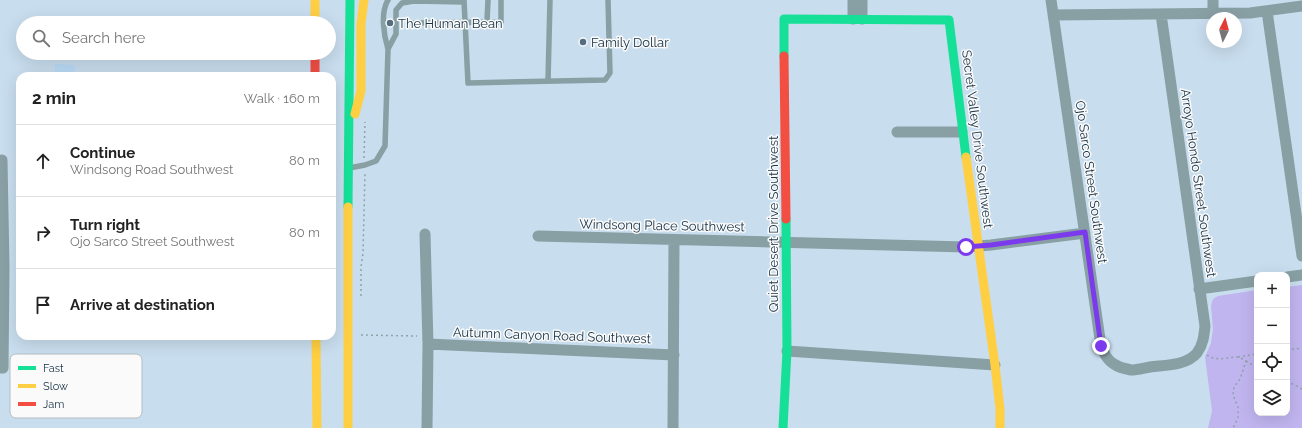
<!DOCTYPE html>
<meta charset="utf-8">
<style>
body{margin:0;font-family:Raleway,sans-serif;background:#f2f2f2;color:#222}
.controls{position:absolute;right:12px;bottom:12px;display:grid;overflow:hidden;border-radius:8px;box-shadow:0 4px 16px #0002}
.controls button{width:36px;height:36px;display:grid;place-items:center;padding:0;border:0;border-bottom:1px solid #e0e0e0;background:#fff;color:#222;font:20px sans-serif}
.compass{position:absolute;left:1206px;top:12px;width:36px;height:36px;border-radius:50%;background:#fff;box-shadow:0 4px 16px #0002;rotate:6deg}
.stop{position:absolute;width:12px;height:12px;margin:-9px;border:3px solid #7c3aed;border-radius:50%;background:#fff}
.stop.end{background:#7c3aed;border-color:#fff;box-shadow:0 1px 4px #0008}
.list{margin:0;padding:0;list-style:none}
h2{display:flex;justify-content:space-between;align-items:center;height:52px;margin:0;padding:0 16px;font-size:17px}
h2 small{font-size:13px;font-weight:400;color:#767676}
.list li{display:grid;grid-template-columns:26px 1fr auto;gap:12px;align-items:center;box-sizing:border-box;height:72px;padding:0 16px;border-top:1px solid #e0e0e0}
.list b{display:block;font-size:15px;white-space:nowrap}
.list p{margin:0;font-size:13px;white-space:nowrap;color:#767676}
.list em{font-size:13px;font-style:normal;color:#767676}
.icon{flex:none;width:22px;height:22px;fill:none;stroke:currentColor;stroke-width:2;stroke-linecap:round;stroke-linejoin:round}
.map{position:relative;flex:none;width:1302px;height:428px;overflow:hidden}
.search{position:absolute;background:#fff;box-shadow:0 4px 16px #0002;left:16px;top:16px;width:320px;height:44px;display:flex;align-items:center;gap:10px;box-sizing:border-box;padding:0 14px;border-radius:22px;color:#767676;font-size:15px}
.panel{position:absolute;background:#fff;box-shadow:0 4px 16px #0002;left:16px;top:72px;width:320px;height:268px;border-radius:12px}
.map>svg:first-child{display:block}
.built{fill:#b9dbf5}
.green{fill:#c0b5ef}
.lines{fill:none;stroke-linecap:round;stroke-linejoin:round}
.path{stroke:#8ea2a9;stroke-width:1.5;stroke-dasharray:2 3;stroke-linecap:butt}
.lane{stroke:#889fa3;stroke-width:5.5}
.street{stroke:#889fa3;stroke-width:11}
.fast{stroke:#16e098;stroke-width:9}
.slow{stroke:#ffcf43;stroke-width:9}
.jam{stroke:#f24e42;stroke-width:9}
.route{stroke:#7c3aed;stroke-width:5}
.poi-dot{fill:#546d80;stroke:#fafafa;stroke-width:1.5}
.labels{text-anchor:middle;stroke-width:3;stroke-linejoin:round;paint-order:stroke}
.poi-label{font-size:13px;fill:#153145;stroke:#fafafa;text-anchor:start}
.street-label{font-size:13px;fill:#153145;stroke:#fafafa}
.key{fill:#fafafa;stroke:#b5bec4;stroke-width:1}
.key-label{font-size:11px;fill:#153145}
</style>
<div class="map">
<svg width="1302" height="428" viewBox="0 0 1302 428">
<rect width="100%" height="100%" fill="#c8ddee"/>
<path class="built" d="M55,64L75,65V76H55Z"/>
<path class="green" d="M1302,285V428H1208L1212,411L1205,357L1211,343L1213,329L1211,306L1213,299L1218,296L1257,290V413H1287V287Z"/>
<g class="lines">
<path class="path" d="M364,158L365,122
M361,296V267L363,253L365,172
M361,335L417,336
M1287,350L1302,348
M1207,355C1216,362 1227,357 1237,357C1240,357 1243,360 1246,361L1240,379L1234,387L1233,395L1238,407V418L1233,428
M1238,357L1257,354
M1246,361L1257,367
M1287,381L1302,389"/>
<path class="lane" d="M464,0L468,83L605,80L610,73L608,0
M487,21L488,0
M413,23L501,22V0
M388,49L396,34V10L402,3L414,1L464,2
M548,81L550,0
M349,168L365,165L376,161L385,146L388,49C384,36 380,13 388,0"/>
<path class="street" d="M853,0V19
M862,0V19
M1051,0L1101,346C1104,353 1107,360 1114,364C1118,367 1126,369 1131,370C1137,370 1144,368 1150,367C1165,365 1186,366 1197,353C1203,345 1204,336 1205,326L1161,14
M1213,0V14
M1267,11L1302,256
M1053,15L1250,13L1302,6
M897,132H962
M425,234L428,344L427,428
M538,236C680,241 823,243 966,247L991,245L1085,233
M1287,277L1302,275
M1199,289L1257,281
M428,344L674,355
M787,351L995,365
M0,368H3L4,268L2,160
M673,428L674,241"/>
<path class="fast" d="M784,56V19L949,20L966,157
M348,207L350,0
M783,428L787,351L786,219"/>
<path class="slow" d="M315,0V23
M355,114L361,91V24L364,0
M966,157L995,365L1000,409V428
M348,207V428
M316,336L317,428"/>
<path class="jam" d="M315,53V76
M784,56L786,219"/>
</g>
<g class="lines">
<path class="route" d="M966,247L991,245L1085,232L1101,346"/>
</g>
<g class="poi-dot">
<circle cx="390" cy="23" r="4"/>
<circle cx="583" cy="42" r="4"/>
</g>
<g class="labels">
<g class="poi-label">
<text x="398" y="28">The Human Bean</text>
<text x="591" y="47">Family Dollar</text>
</g>
<g class="street-label">
<text transform="translate(978 139) rotate(83)" y="5">Secret Valley Drive Southwest</text>
<text transform="translate(1092 182) rotate(82)" y="5">Ojo Sarco Street Southwest</text>
<text transform="translate(1199 183) rotate(82)" y="5">Arroyo Hondo Street Southwest</text>
<text transform="translate(773 224) rotate(-90)" y="5">Quiet Desert Drive Southwest</text>
<text transform="translate(662 225) rotate(1)" y="5">Windsong Place Southwest</text>
<text transform="translate(552 335) rotate(2)" y="5">Autumn Canyon Road Southwest</text>
</g>
</g>
<rect x="10" y="354" width="132" height="64" rx="6" class="key"/>
<rect x="18" y="366" width="18" height="4" fill="#16e098"/>
<rect x="18" y="384" width="18" height="4" fill="#ffcf43"/>
<rect x="18" y="402" width="18" height="4" fill="#f24e42"/>
<g class="key-label">
<text x="43" y="372">Fast</text>
<text x="43" y="390">Slow</text>
<text x="43" y="408">Jam</text>
</g>
</svg>
<div class="controls">
<button>+</button>
<button>−</button>
<button><svg class="icon" aria-label="locate" viewBox="0 0 24 24"><circle cx="12" cy="12" r="6"/><path d="M12 2v4M12 18v4M2 12h4M18 12h4"/></svg></button>
<button><svg class="icon" aria-label="layers" viewBox="0 0 24 24"><path d="M12 4l9 5-9 5-9-5zM3 14l9 5 9-5"/></svg></button>
</div>
<svg class="compass" viewBox="-18 -18 36 36"><path d="M0-13l5 13h-10z" fill="#e53935"/><path d="M0 13l5-13h-10z" fill="#767676"/></svg>
<div class="stop" style="left:966px;top:247px"></div>
<div class="stop end" style="left:1101px;top:346px"></div>
<div class="search"><svg class="icon" aria-label="search" viewBox="0 0 24 24"><circle cx="10" cy="10" r="6"/><path d="M15 15l6 6"/></svg>Search here</div>
<section class="panel">
<h2>2 min<small>Walk · 160 m</small></h2>
<ul class="list">
<li><svg class="icon" aria-label="ahead" viewBox="0 0 24 24"><path d="M12 20V5M6 11l6-6 6 6"/></svg><div><b>Continue</b><p>Windsong Road Southwest</p></div><em>80 m</em></li>
<li><svg class="icon" aria-label="right" viewBox="0 0 24 24"><path d="M7 20v-9h11M14 6l5 5-5 5"/></svg><div><b>Turn right</b><p>Ojo Sarco Street Southwest</p></div><em>80 m</em></li>
<li><svg class="icon" aria-label="arrive" viewBox="0 0 24 24"><path d="M6 21V4h12l-3 4 3 4H6"/></svg><div><b>Arrive at destination</b></div></li>
</ul>
</section>
</div>
